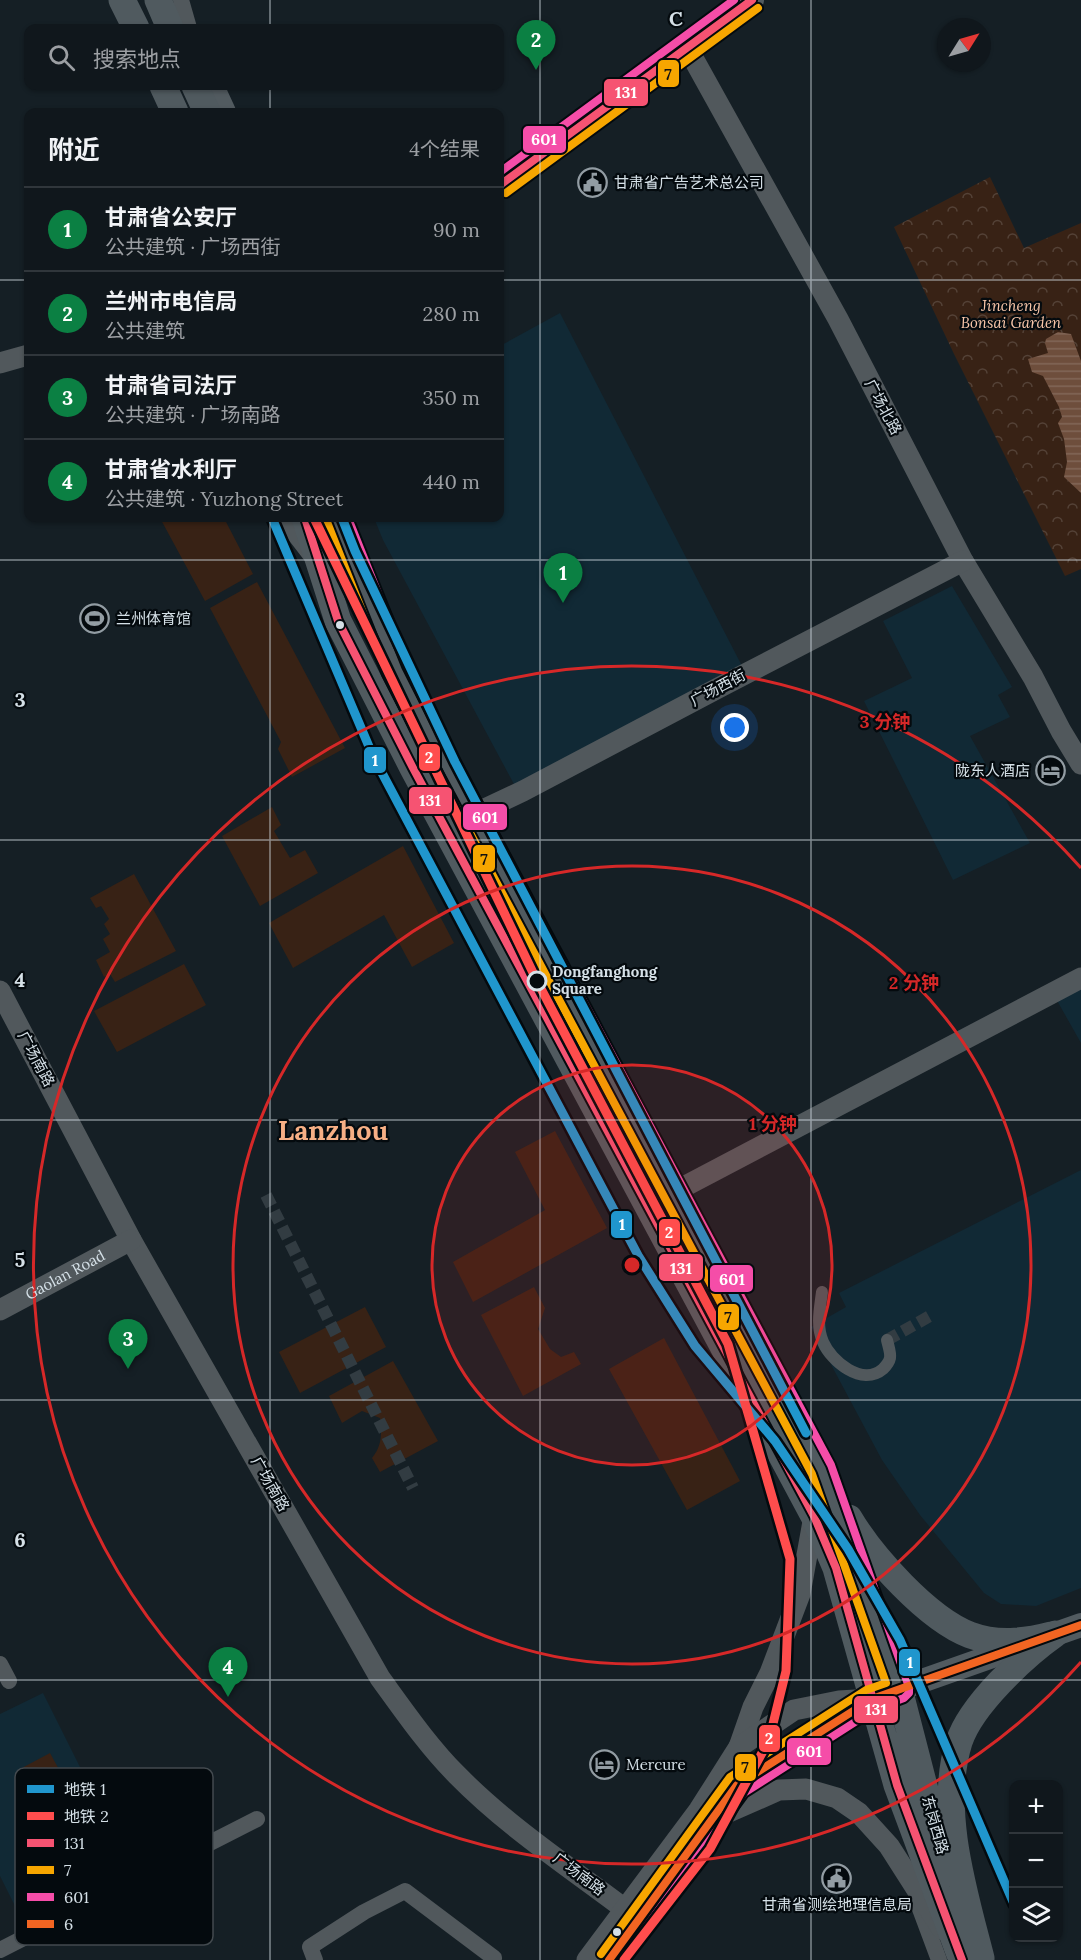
<!DOCTYPE html>
<html lang="zh">
<meta charset="utf-8">
<style>
body{margin:0;font-family:Lora,"Noto Sans SC",serif;background:#1e2429;color:#f1f3f6}
.controls{position:absolute;right:18px;bottom:18px;display:grid;overflow:hidden;border-radius:12px;box-shadow:0 2px 4px #0004}
.controls button{width:54px;height:54px;display:grid;place-items:center;padding:0;border:0;border-bottom:2px solid #30363b;background:#10171c;color:#f1f3f6;font:30px sans-serif}
.compass{position:absolute;left:937px;top:18px;width:54px;height:54px;border-radius:50%;background:#10171c;box-shadow:0 2px 4px #0004;rotate:53deg}
.you{position:absolute;left:735px;top:728px;width:21px;height:21px;margin:-15px;border:4px solid #fff;border-radius:50%;background:#1a73e8;box-shadow:0 0 0 9px #1a73e833}
.badge{display:grid;place-items:center;width:39px;height:39px;border-radius:50%;background:#0b8043;color:#fff;font-size:20px;font-weight:700}
.pin{position:absolute;translate:-50% -50px;filter:drop-shadow(0 2px 3px #0008)}
.pin::after{content:'';position:absolute;top:32px;width:21px;height:18px;background:inherit;clip-path:polygon(0 0,100% 0,50% 100%)}
.list{margin:0;padding:0;list-style:none}
h2{display:flex;justify-content:space-between;align-items:center;height:78px;margin:0;padding:0 24px;font-size:26px}
h2 small{font-size:20px;font-weight:400;color:#9c9fa3}
.list li{display:grid;grid-template-columns:39px 1fr auto;gap:18px;align-items:center;box-sizing:border-box;height:84px;padding:0 24px;border-top:2px solid #30363b}
.list b{display:block;font-size:22px;white-space:nowrap}
.list p{margin:0;font-size:20px;white-space:nowrap;color:#9c9fa3}
.list em{font-size:20px;font-style:normal;color:#9c9fa3}
.icon{flex:none;width:33px;height:33px;fill:none;stroke:currentColor;stroke-width:2;stroke-linecap:round;stroke-linejoin:round}
.map{position:relative;flex:none;width:1081px;height:1960px;overflow:hidden}
.search{position:absolute;background:#10171c;box-shadow:0 2px 4px #0004;left:24px;top:24px;width:480px;height:66px;display:flex;align-items:center;gap:15px;box-sizing:border-box;padding:0 21px;border-radius:12px;color:#9c9fa3;font-size:22px}
.panel{position:absolute;background:#10171c;box-shadow:0 2px 4px #0004;left:24px;top:108px;width:480px;height:414px;border-radius:12px}
.map>svg:first-child{display:block}
.built{fill:#112935}
.green{fill:#382215}
.park{fill:url(#park-crowns)}
.water{fill:url(#water-rules)}
.lines{fill:none;stroke-linecap:round;stroke-linejoin:round}
.pedestrian-tunnel{stroke:#323c42;stroke-width:12;stroke-dasharray:12 6;stroke-linecap:butt}
.pedestrian{stroke:#51585c;stroke-width:12}
.minor{stroke:#51585c;stroke-width:16}
.tertiary{stroke:#51585c;stroke-width:21}
.secondary{stroke:#525b60;stroke-width:24}
.primary{stroke:#505a5f;stroke-width:27}
.bus-1-casing{stroke:#040a0e;stroke-width:12}
.bus-2-casing{stroke:#040a0e;stroke-width:12}
.bus-3-casing{stroke:#040a0e;stroke-width:12}
.bus-4-casing{stroke:#040a0e;stroke-width:12}
.bus-1{stroke:#f65372;stroke-width:8}
.bus-2{stroke:#f7a600;stroke-width:8}
.bus-3{stroke:#f54da8;stroke-width:8}
.bus-4{stroke:#f26522;stroke-width:8}
.metro-1-casing{stroke:#040a0e;stroke-width:14}
.metro-2-casing{stroke:#040a0e;stroke-width:14}
.metro-1{stroke:#2096cd;stroke-width:9}
.metro-2{stroke:#ff4d4d;stroke-width:9}
.grid{fill:none;stroke:#d5e0e7;stroke-width:1.5;stroke-opacity:0.55}
.ring{fill:none;stroke:#d62828;stroke-width:3}
.bus-dot{fill:#d5e0e7;stroke:#040a0e;stroke-width:2}
.stop-dot{fill:#040a0e;stroke:#d5e0e7;stroke-width:3}
.labels{text-anchor:middle;stroke-width:4.5;stroke-linejoin:round;paint-order:stroke}
.poi-label{font-size:15px;fill:#d5e0e7;stroke:#040a0e;text-anchor:start}
.park-label{font-size:15px;font-style:italic;fill:#fac7aa;stroke:#040a0e}
.street-label{font-size:15px;fill:#d5e0e7;stroke:#040a0e}
.stop-label{font-size:15px;font-weight:bold;fill:#d5e0e7;stroke:#040a0e;text-anchor:start}
.town-label{font-size:27px;font-weight:bold;fill:#f6af85;stroke:#040a0e}
.key{fill:#040a0e;stroke:#434a4f;stroke-width:1.5}
.key-label{font-size:16px;fill:#d5e0e7}
.grid-label{font-size:20px;text-anchor:middle;font-weight:bold;fill:#d5e0e7;stroke:#040a0e;stroke-width:4.5;stroke-linejoin:round;paint-order:stroke}
.centre{fill:#d62828;stroke:#040a0e;stroke-width:3}
.ring-label{font-size:18px;text-anchor:middle;font-weight:bold;fill:#d62828;stroke:#040a0e;stroke-width:4.5;stroke-linejoin:round;paint-order:stroke}
.line-badge{stroke:#040a0e;stroke-width:2}
.badge-label{font-size:16px;text-anchor:middle;font-weight:bold;fill:#fff}
.pale-badge-label{font-size:16px;text-anchor:middle;font-weight:bold;fill:#111}
</style>
<div class="map">
<svg width="1081" height="1960" viewBox="0 0 1081 1960">
<defs>
<pattern id="park-crowns" width="20" height="18" patternUnits="userSpaceOnUse" patternTransform="scale(1.5)"><rect width="20" height="18" fill="#382215"/><path d="M2 6a3 3 0 1 1 6 0M12 15a3 3 0 1 1 6 0" fill="none" stroke="#544237"/></pattern>
<pattern id="water-rules" width="6" height="5" patternUnits="userSpaceOnUse" patternTransform="scale(1.5)"><rect width="6" height="5" fill="#6e4e3c"/><path d="M0 2.5h6" fill="none" stroke="#826758"/></pattern>
</defs>
<rect width="100%" height="100%" fill="#151f25"/>
<path class="built" d="M560,313L742,666L516,788L383,540L374,518H500V346Z
M952,586L1012,687L998,695L1010,717L970,736L1030,843L953,880L864,701L912,678L883,621Z
M1081,983V1043L1055,997Z
M1081,1170V1588L1036,1606L1001,1604L984,1593L920,1515L882,1460L811,1327L846,1307L839,1293Z
M43,1693L132,1871L27,1930L0,1876V1714Z"/>
<path class="green" d="M160,518H224L253,574L205,601Z
M257,582L345,748L292,777L278,749L281,742L210,608Z
M272,807L281,825L274,831L290,858L305,850L318,873L260,906L222,836Z
M403,846L454,943L412,967L384,915L293,968L269,923Z
M134,874L176,951L115,982L110,974L104,977L96,960L110,952L103,939L110,934L104,924L109,919L101,906L96,908L90,898Z
M184,964L206,1005L117,1052L94,1011Z
M555,1131L607,1228L473,1302L453,1262L545,1210L515,1152Z
M534,1287L545,1308L538,1329L550,1349L561,1357L574,1352L581,1364L523,1396L481,1315Z
M365,1307L386,1347L300,1393L279,1352Z
M664,1338L740,1481L687,1510L609,1369Z
M393,1361L438,1441L380,1472L372,1458C382,1446 382,1434 380,1418L362,1411L342,1423L329,1396Z
M50,1753L90,1826L60,1842L20,1769Z"/>
<path class="park" d="M990,177L1024,248L1081,223V569L1065,576L954,354L894,227Z"/>
<path class="water" d="M1058,332L1071,334L1081,361V493L1064,477L1067,462L1064,439L1058,423L1062,417L1059,407L1043,376L1032,372L1028,359L1048,353L1045,343L1046,339Z"/>
<g class="lines">
<path class="pedestrian-tunnel" d="M266,1195L413,1488
M887,1340L930,1316"/>
<path class="pedestrian" d="M822,1292C820,1308 816,1326 823,1342C831,1361 862,1387 883,1369C886,1366 889,1363 890,1358C891,1353 888,1345 887,1340"/>
<path class="minor" d="M181,0L189,28
M0,1664L9,1681
M917,1901L939,1960
M0,1950L257,1819
M315,1960L310,1947L364,1912L405,1891L494,1958L493,1960"/>
<g class="tertiary">
<path d="M688,49L838,319L963,561L1033,677L1061,731L1081,764"/>
<path d="M0,363L28,355"/>
<path d="M285,518L312,553"/>
<path d="M472,815L523,791L722,686L963,561"/>
<path d="M0,991L131,1240L380,1678C404,1711 428,1746 457,1775C507,1826 569,1867 626,1910"/>
<path d="M674,1192L1081,978"/>
<path id="s1" d="M0,1310L131,1240"/>
<path d="M739,1747L753,1707L770,1673L800,1594L814,1516"/>
<path d="M713,1819L779,1790L806,1789L837,1798L859,1813L889,1846L942,1929"/>
<path d="M587,1960L699,1810L739,1747L794,1710L839,1701L872,1699"/>
<path d="M609,1960L737,1785L869,1701"/>
</g>
<path class="secondary" d="M212,86L224,112
M500,185L752,0
M899,1689L1081,1625"/>
<path class="primary" d="M122,0L136,28
M158,0L170,28
M163,86L175,112
M195,86L207,112
M305,518L338,621L413,768L814,1516L836,1568L897,1785L962,1960
M337,518L397,670L445,764L822,1470L899,1689L939,1844L949,1873
M849,1518C872,1557 928,1619 970,1635C997,1645 1024,1642 1051,1635
M981,1958C964,1892 938,1809 959,1742C971,1705 1024,1656 1055,1634"/>
<defs>
<path id="bus-1" d="M500,185L752,0
M305,518L338,621L413,768L814,1516L836,1568L897,1785L962,1960"/>
<path id="bus-2" d="M506,193L758,8
M327,522L387,674L436,769L812,1474L886,1683L866,1690L730,1777L601,1954"/>
<path id="bus-3" d="M500,172L734,0
M348,518L407,666L454,759L831,1465L909,1687V1693L904,1698L877,1708L744,1793L622,1960"/>
<path id="bus-4" d="M609,1960L737,1785L872,1699L1081,1625"/>
</defs>
<use href="#bus-1" class="bus-1-casing"/>
<use href="#bus-2" class="bus-2-casing"/>
<use href="#bus-3" class="bus-3-casing"/>
<use href="#bus-4" class="bus-4-casing"/>
<use href="#bus-1" class="bus-1"/>
<use href="#bus-2" class="bus-2"/>
<use href="#bus-3" class="bus-3"/>
<use href="#bus-4" class="bus-4"/>
<defs>
<path id="metro-1" d="M272,518L373,756L639,1257L695,1346L775,1441L848,1549L900,1640L1014,1904
M342,518L355,551L455,762L806,1433"/>
<path id="metro-2" d="M314,518L537,981L728,1344L790,1559L786,1671L769,1740L710,1849L624,1960"/>
</defs>
<use href="#metro-1" class="metro-1-casing"/>
<use href="#metro-2" class="metro-2-casing"/>
<use href="#metro-1" class="metro-1"/>
<use href="#metro-2" class="metro-2"/>
</g>
<path class="grid" d="M270,0V28M540,0V1960M811,0V1960M270,86V112M0,280H28M500,280H1081M270,518V1960M0,560H1081M0,840H1081M0,1120H1081M0,1400H1081M0,1680H1081"/>
<circle cx="632" cy="1265" r="200" fill="#d62828" fill-opacity=".12"/>
<g class="ring">
<circle cx="632" cy="1265" r="200"/>
<circle cx="632" cy="1265" r="399"/>
<path d="M1081 1662A599 599 0 1 1 1081 868"/>
</g>
<defs>
<symbol id="civic-ring" viewBox="-11 -11 22 22"><circle r="9.5" fill="#040a0e" stroke="#929ca3" stroke-width="1.5"/><path d="M-.6-6.5H3V-4.5H.6V-3L4-1V1h2V6H-6V1h2V-1L-.6-3ZM-1.2 2.5V6h2.4V2.5Z" fill="#929ca3"/></symbol>
<symbol id="stadium-ring" viewBox="-11 -11 22 22"><circle r="9.5" fill="#040a0e" stroke="#929ca3" stroke-width="1.5"/><path d="M0-5a6.5 5 0 1 0 0 10a6.5 5 0 1 0 0-10ZM-3.5-1.8h7v3.6h-7Z" fill="#929ca3"/></symbol>
<symbol id="hotel-ring" viewBox="-11 -11 22 22"><circle r="9.5" fill="#040a0e" stroke="#929ca3" stroke-width="1.5"/><path d="M-6-4.5h1.5V1H6V5H4.5V3h-9V5H-6ZM-4 0a1.8 1.8 0 1 1 3.6 0ZM.5 0V-2.5h3Q6-2.5 6 0Z" fill="#929ca3"/></symbol>
</defs>
<g fill-rule="evenodd">
<use href="#civic-ring" x="576" y="166" width="33" height="33"/>
<use href="#stadium-ring" x="78" y="602" width="33" height="33"/>
<use href="#hotel-ring" x="1034" y="754" width="33" height="33"/>
<use href="#hotel-ring" x="588" y="1748" width="33" height="33"/>
<use href="#civic-ring" x="820" y="1862" width="33" height="33"/>
</g>
<g class="bus-dot">
<circle cx="340" cy="625" r="5"/>
<circle cx="617" cy="1932" r="5"/>
</g>
<circle class="stop-dot" cx="537" cy="981" r="9"/>
<g class="labels">
<g class="poi-label">
<text x="614" y="188">甘肃省广告艺术总公司</text>
<text x="116" y="624">兰州体育馆</text>
<text x="1030" y="776" text-anchor="end">陇东人酒店</text>
<text x="626" y="1770">Mercure</text>
<text x="837" y="1910" text-anchor="middle">甘肃省测绘地理信息局</text>
</g>
<g class="park-label">
<text x="1011" y="311">Jincheng<tspan x="1011" dy="17">Bonsai Garden</tspan></text>
</g>
<g class="street-label">
<text transform="translate(883 407) rotate(62)" y="5">广场北路</text>
<text transform="translate(718 688) rotate(-28)" y="5">广场西街</text>
<text transform="translate(36 1059) rotate(62)" y="5">广场南路</text>
<text dy="5" stroke="none"><textPath href="#s1" startOffset="74">Gaolan Road</textPath></text>
<text transform="translate(270 1484) rotate(60)" y="5">广场南路</text>
<text transform="translate(935 1825) rotate(74)" y="5">东岗西路</text>
<text transform="translate(579 1874) rotate(37)" y="5">广场南路</text>
</g>
<g class="stop-label">
<text x="552" y="977">Dongfanghong<tspan x="552" dy="17">Square</tspan></text>
</g>
<g class="town-label">
<text x="333" y="1140">Lanzhou</text>
</g>
</g>
<rect x="15" y="1768" width="198" height="177" rx="9" class="key"/>
<rect x="27" y="1785" width="27" height="8" fill="#2096cd"/>
<rect x="27" y="1812" width="27" height="8" fill="#ff4d4d"/>
<rect x="27" y="1839" width="27" height="8" fill="#f65372"/>
<rect x="27" y="1866" width="27" height="8" fill="#f7a600"/>
<rect x="27" y="1893" width="27" height="8" fill="#f54da8"/>
<rect x="27" y="1920" width="27" height="8" fill="#f26522"/>
<g class="key-label">
<text x="64" y="1795">地铁 1</text>
<text x="64" y="1822">地铁 2</text>
<text x="64" y="1849">131</text>
<text x="64" y="1876">7</text>
<text x="64" y="1903">601</text>
<text x="64" y="1930">6</text>
</g>
<g class="grid-label">
<text x="676" y="26">C</text>
<text x="20" y="707">3</text>
<text x="20" y="987">4</text>
<text x="20" y="1267">5</text>
<text x="20" y="1547">6</text>
</g>
<circle cx="632" cy="1265" r="9" class="centre"/>
<g class="ring-label">
<text x="885" y="728">3 分钟</text>
<text x="914" y="989">2 分钟</text>
<text x="773" y="1130">1 分钟</text>
</g>
<g class="line-badge">
<rect x="657" y="59" width="23" height="29" rx="6" fill="#f7a600"/>
<rect x="603" y="78" width="46" height="29" rx="6" fill="#f65372"/>
<rect x="522" y="125" width="45" height="29" rx="6" fill="#f54da8"/>
<rect x="418" y="743" width="23" height="29" rx="6" fill="#ff4d4d"/>
<rect x="363" y="746" width="24" height="28" rx="6" fill="#2096cd"/>
<rect x="408" y="786" width="45" height="29" rx="6" fill="#f65372"/>
<rect x="462" y="803" width="46" height="28" rx="6" fill="#f54da8"/>
<rect x="472" y="844" width="24" height="29" rx="6" fill="#f7a600"/>
<rect x="610" y="1210" width="23" height="29" rx="6" fill="#2096cd"/>
<rect x="658" y="1218" width="23" height="29" rx="6" fill="#ff4d4d"/>
<rect x="658" y="1253" width="46" height="29" rx="6" fill="#f65372"/>
<rect x="709" y="1264" width="45" height="29" rx="6" fill="#f54da8"/>
<rect x="717" y="1303" width="23" height="28" rx="6" fill="#f7a600"/>
<rect x="898" y="1648" width="23" height="29" rx="6" fill="#2096cd"/>
<rect x="853" y="1695" width="46" height="29" rx="6" fill="#f65372"/>
<rect x="758" y="1724" width="23" height="29" rx="6" fill="#ff4d4d"/>
<rect x="786" y="1737" width="46" height="29" rx="6" fill="#f54da8"/>
<rect x="734" y="1753" width="23" height="29" rx="6" fill="#f7a600"/>
</g>
<g class="badge-label">
<text x="626" y="98">131</text>
<text x="544" y="145">601</text>
<text x="429" y="763">2</text>
<text x="375" y="766">1</text>
<text x="430" y="806">131</text>
<text x="485" y="823">601</text>
<text x="622" y="1230">1</text>
<text x="669" y="1238">2</text>
<text x="681" y="1274">131</text>
<text x="732" y="1285">601</text>
<text x="910" y="1668">1</text>
<text x="876" y="1715">131</text>
<text x="769" y="1744">2</text>
<text x="809" y="1757">601</text>
</g>
<g class="pale-badge-label">
<text x="668" y="80">7</text>
<text x="484" y="865">7</text>
<text x="728" y="1323">7</text>
<text x="745" y="1773">7</text>
</g>
</svg>
<div class="controls">
<button>+</button>
<button>−</button>
<button><svg class="icon" aria-label="layers" viewBox="0 0 24 24"><path d="M12 4l9 5-9 5-9-5zM3 14l9 5 9-5"/></svg></button>
</div>
<svg class="compass" viewBox="-18 -18 36 36"><path d="M0-13l5 13h-10z" fill="#e53935"/><path d="M0 13l5-13h-10z" fill="#9c9fa3"/></svg>
<div class="you"></div>
<div class="pin badge" style="left:563px;top:603px">1</div>
<div class="pin badge" style="left:536px;top:70px">2</div>
<div class="pin badge" style="left:128px;top:1369px">3</div>
<div class="pin badge" style="left:228px;top:1697px">4</div>
<div class="search"><svg class="icon" aria-label="search" viewBox="0 0 24 24"><circle cx="10" cy="10" r="6"/><path d="M15 15l6 6"/></svg>搜索地点</div>
<section class="panel">
<h2>附近<small>4个结果</small></h2>
<ul class="list">
<li><span class="badge">1</span><div><b>甘肃省公安厅</b><p>公共建筑 · 广场西街</p></div><em>90 m</em></li>
<li><span class="badge">2</span><div><b>兰州市电信局</b><p>公共建筑</p></div><em>280 m</em></li>
<li><span class="badge">3</span><div><b>甘肃省司法厅</b><p>公共建筑 · 广场南路</p></div><em>350 m</em></li>
<li><span class="badge">4</span><div><b>甘肃省水利厅</b><p>公共建筑 · Yuzhong Street</p></div><em>440 m</em></li>
</ul>
</section>
</div>
